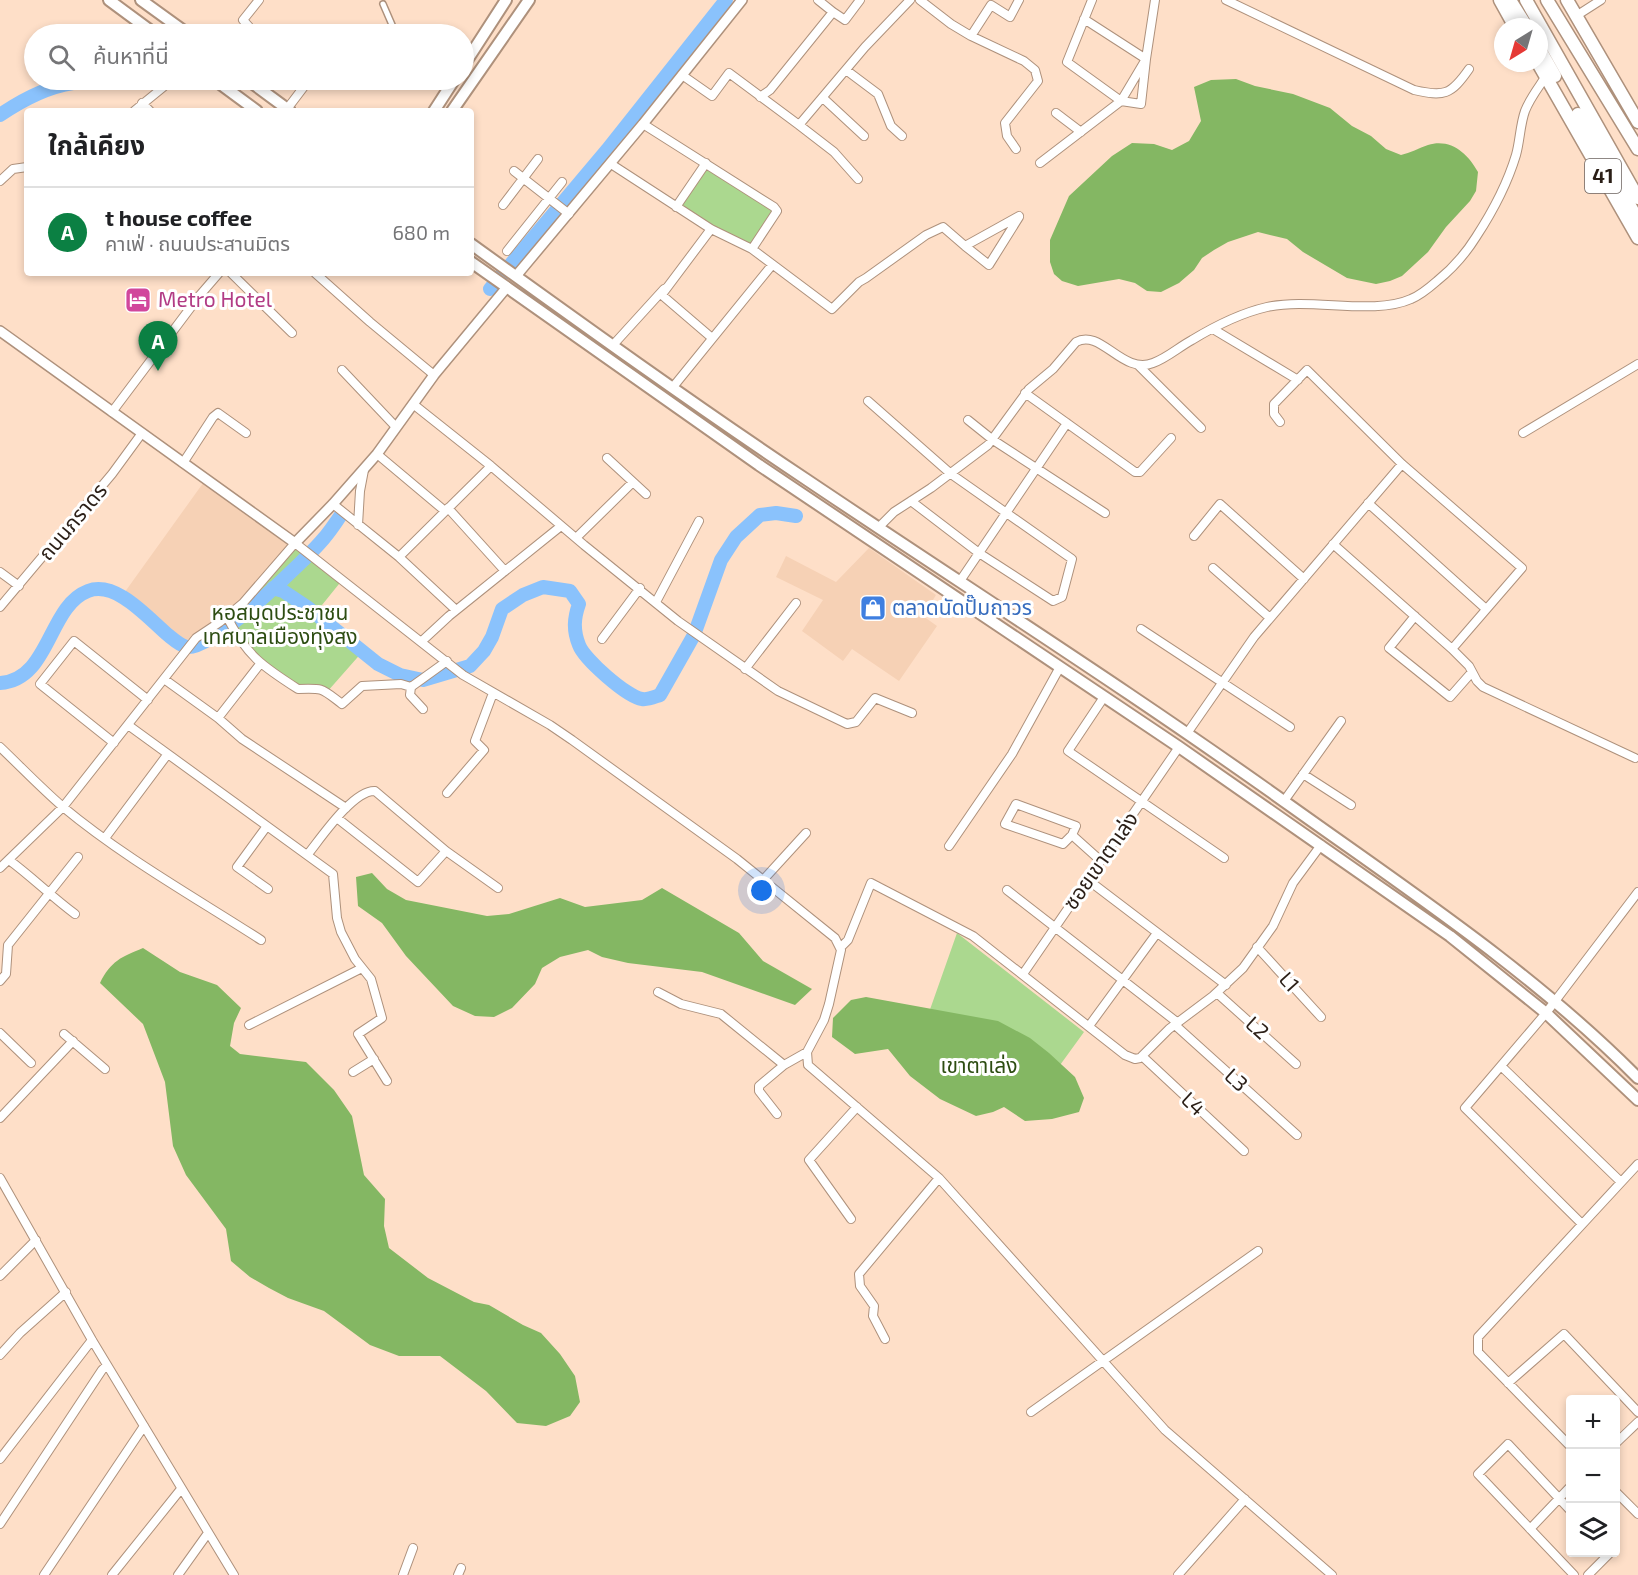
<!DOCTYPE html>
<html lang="th">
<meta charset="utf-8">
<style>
body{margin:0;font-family:"Exo 2","Noto Sans Thai",sans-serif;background:#f6f6f6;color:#202124}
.controls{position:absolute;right:18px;bottom:18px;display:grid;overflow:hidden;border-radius:6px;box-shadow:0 3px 9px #0003}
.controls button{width:54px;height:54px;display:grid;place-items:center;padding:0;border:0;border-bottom:2px solid #e0e0e0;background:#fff;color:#202124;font:30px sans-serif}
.compass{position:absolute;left:1494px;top:18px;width:54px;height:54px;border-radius:50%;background:#fff;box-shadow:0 3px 9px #0003;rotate:217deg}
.you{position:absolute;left:762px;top:891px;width:21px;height:21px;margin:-15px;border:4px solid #fff;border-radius:50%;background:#1a73e8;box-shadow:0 0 0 9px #1a73e833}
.badge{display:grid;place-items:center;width:39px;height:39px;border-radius:50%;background:#0b8043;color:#fff;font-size:20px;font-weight:700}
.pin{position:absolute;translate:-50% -50px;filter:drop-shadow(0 2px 3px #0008)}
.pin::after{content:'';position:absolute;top:32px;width:21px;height:18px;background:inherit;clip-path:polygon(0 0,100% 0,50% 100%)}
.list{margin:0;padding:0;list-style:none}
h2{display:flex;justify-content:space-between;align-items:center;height:78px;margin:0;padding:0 24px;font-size:26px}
h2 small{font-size:20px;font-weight:400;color:#757577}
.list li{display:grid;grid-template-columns:39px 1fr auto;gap:18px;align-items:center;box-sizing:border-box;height:90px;padding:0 24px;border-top:2px solid #e0e0e0}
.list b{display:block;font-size:22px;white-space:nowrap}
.list p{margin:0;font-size:20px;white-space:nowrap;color:#757577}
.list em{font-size:20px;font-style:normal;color:#757577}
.icon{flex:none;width:33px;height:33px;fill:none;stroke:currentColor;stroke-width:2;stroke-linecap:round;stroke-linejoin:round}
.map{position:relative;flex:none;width:1638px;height:1575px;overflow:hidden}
.search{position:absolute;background:#fff;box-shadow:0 3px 9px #0003;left:24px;top:24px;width:450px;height:66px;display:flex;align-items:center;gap:15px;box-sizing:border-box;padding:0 21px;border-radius:33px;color:#757577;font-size:22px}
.panel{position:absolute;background:#fff;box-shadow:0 3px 9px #0003;left:24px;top:108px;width:450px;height:168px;border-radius:6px}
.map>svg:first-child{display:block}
.built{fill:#f6d1b5}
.green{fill:#abd88f}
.forest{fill:#84b763}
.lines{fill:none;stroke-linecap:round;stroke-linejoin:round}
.river{stroke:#8ac2fc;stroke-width:14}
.pedestrian-casing{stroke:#ae917c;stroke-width:8}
.minor-casing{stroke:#ae917c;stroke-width:10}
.tertiary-casing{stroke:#ae917c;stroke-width:12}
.secondary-casing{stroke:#ae917c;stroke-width:14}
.trunk-casing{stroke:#ae917c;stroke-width:15}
.pedestrian{stroke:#fff;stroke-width:5}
.minor{stroke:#fff;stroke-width:8}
.tertiary{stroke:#fff;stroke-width:9}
.secondary{stroke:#fff;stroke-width:10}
.trunk{stroke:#fff;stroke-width:12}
.labels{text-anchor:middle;stroke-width:6;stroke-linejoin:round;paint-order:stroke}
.shield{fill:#fff;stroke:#6b625d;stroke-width:1.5}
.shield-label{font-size:20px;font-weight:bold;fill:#2b1f17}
.hotel-label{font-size:21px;fill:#b23c85;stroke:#fff;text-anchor:start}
.street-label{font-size:21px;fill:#2b1f17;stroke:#fff}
.shop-label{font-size:21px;fill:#366cbe;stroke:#fff;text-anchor:start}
.park-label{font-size:21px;fill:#2d4d12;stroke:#fff}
</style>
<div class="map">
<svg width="1638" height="1575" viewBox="0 0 1638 1575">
<rect width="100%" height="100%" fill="#fedfc8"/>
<path class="built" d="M206,479L295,543L260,584L196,638L185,640L173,638L122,596Z
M869,548L936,595L923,616L937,626L899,681L852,649L843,661L802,631L823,600L776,577L786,556L836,582Z"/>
<path class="green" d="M706,163L777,211L752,249L676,207Z
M295,543L343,579L318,610L364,650L327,692L298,689L260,664L227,617Z
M957,933L1084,1032L1055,1072L927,1018Z"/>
<path class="forest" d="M1236,79L1255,86L1293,94L1330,108L1352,126L1371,136L1386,149L1401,155C1410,153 1419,148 1428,145C1451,138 1468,154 1478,172L1476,191L1470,201L1446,227L1428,252L1402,276L1390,281L1376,284L1347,278L1303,252L1287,239L1258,232L1228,242L1214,250L1202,258L1194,270L1179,283L1161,292L1147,291L1135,283L1119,279L1078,286L1062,281L1054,274L1050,262V240L1069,196L1112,156L1132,143L1154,144L1172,150L1189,141L1201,121L1194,87L1211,80Z
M372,873L387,889L406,900L487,916L509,914L560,898L585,907L642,900L662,888L739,933L763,961L812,989L795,1005L702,972L628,963L602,957L588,950L560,957L542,968L535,984L512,1008L494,1017L475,1016L453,1006L406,956L382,923L358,906L356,877Z
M143,948L180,972L217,985L241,1008L234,1023L230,1046L240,1054L306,1062L334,1090L352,1116L364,1175L385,1199L384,1226L389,1248L428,1278L474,1302L489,1305L523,1325L541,1333L560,1354L575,1376L580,1402L570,1416L546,1426L517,1423L486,1391L440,1356H399L370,1345L324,1311L288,1298L269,1288L250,1277L231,1261L226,1229L186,1175L173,1146L165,1082L143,1024L100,983C111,961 121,957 143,948Z
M866,997L998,1021L1030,1038L1049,1053L1075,1077L1084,1098L1079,1112L1052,1119L1025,1121L1004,1107L993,1112L976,1116L940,1099L910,1076L888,1049L855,1054L832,1037L833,1018L851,1000Z"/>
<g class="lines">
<path class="river" d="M0,115C22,100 46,87 73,83C81,81 89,83 96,80
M490,289L607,150L726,0
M273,588L283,591L307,607L378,664L400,675L423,680L470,666L484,651L492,637L502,609L523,595L543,587L570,591L579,604C574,618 573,630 579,645C584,659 627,697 642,699C648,700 654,697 660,695L694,635L721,560L736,537L760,515L776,513L796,516
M0,683C50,680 48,606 88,591C116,580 148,618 168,635C173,639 181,646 187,647C212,651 308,558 325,537C331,530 336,522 341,515"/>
<defs>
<path id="pedestrian" d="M383,4L396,34
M439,80L449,87"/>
<path id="minor" d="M920,0L951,24L971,36L1024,61L1035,70L1038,81L1005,123L1007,136L1016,149
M1226,0L1414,90C1444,97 1451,95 1469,69
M833,12L845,20L860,0
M1576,16L1601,0
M1084,19L1146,59L1141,104L1121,101L1146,59L1155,0
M249,34L252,30L243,20L259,0
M971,36L991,5L1010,17L1019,0
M846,70L878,94L891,126L902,136
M682,75L712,96L729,73L799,125L865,47L910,0
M350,80L354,83L357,80
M760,97L770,90L833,12L818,0
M823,98L864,136
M142,103L150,111
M287,109L309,80
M134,111L172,80
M1056,113L1081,132
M643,124L774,207L777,211L752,249
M799,125L834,152L858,179
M1040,163L1121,101L1067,62L1092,0
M611,164L711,229L752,249L832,309L859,282L866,278L926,235L943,227L965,246L1019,216
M514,171L569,214
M0,181L13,169L27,167
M503,205L538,159
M676,207L706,163
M711,229L663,293V296L712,338
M965,246L989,265L1019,217
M507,251L562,182
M231,273L292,333
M315,273L370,322L434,375
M1213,329L1298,380
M613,345L664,289
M1139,366L1201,428
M342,370L396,427
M673,387L772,265
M1025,393L1135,472H1140L1171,438
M868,401L951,474L1072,559L1062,597L1053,601L979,553L911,501
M413,404L491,466L584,545L678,621L778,691L847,724L856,722L875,698L912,713
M112,412L200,295L219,273
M968,420L993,440L1105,513
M1280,422L1274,414V404L1307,370L1402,464L1522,568L1452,649
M1523,433L1638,364
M377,454L445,511
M607,458L646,494
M183,463L213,417L218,413L246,433
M1368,503L1486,609
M333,504L399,557L456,610
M448,508L505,571
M358,525L360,491L364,470
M878,528L894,512L931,488L988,445L1029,389L1053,369L1076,342C1101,328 1122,375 1153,363C1167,358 1179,347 1192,340C1215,326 1241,313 1267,307C1311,297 1373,316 1411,299C1421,295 1429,288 1437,281C1452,269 1466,253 1476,237C1493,211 1507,185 1516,155C1520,141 1520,125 1525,111C1530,98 1539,87 1546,76
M1194,536L1220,504L1304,579
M576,538L633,482
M1333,544L1452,649L1469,666L1477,681L1483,687L1635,758
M399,557L491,466
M1213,568L1270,618
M0,572L19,586
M960,581L1067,423
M656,602L699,521
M0,607L112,474L142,433
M1415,616L1389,648L1450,697L1472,672
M227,617C247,656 262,666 298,689C324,688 321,688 342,704L362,686L401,684L411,687L447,661
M1141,629L1290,727
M602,639L640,588
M422,641L449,616L561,526
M745,669L796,603
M164,679L218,718L242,739L346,808
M411,687L410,695L423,709
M1104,697L1068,751L1224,858
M218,718L260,664
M128,725L333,874L337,918L341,932L355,959L371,979L382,1018L358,1034L387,1081
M1188,732L1254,637L1402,464
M114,743L40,684L74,641L148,700
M0,747C21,767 41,788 63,807C123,857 196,898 261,940
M1303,774L1351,805
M447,793L484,750L475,741L493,693
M1284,801L1341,721
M337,818L418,882L446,851
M267,826L237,867L268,889
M1072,835L1063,844L1005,824L1016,804L1076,826L1072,835L1101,861
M105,838L167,755
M949,846L1012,754L1060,667
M308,854C321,838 353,790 375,791L446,851L498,888
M9,860C32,877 52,897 75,914
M0,868L63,807L196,638L220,622L243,603L295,543L463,675L550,725L572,740L737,859L835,938L841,950L829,1004L824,1020L807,1052L808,1065L939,1178L1165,1430L1332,1575
M763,880L806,833
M1088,880L1226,985
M1007,890L1178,1023
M841,947L848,940L871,883L973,936L1125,1055L1135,1059L1140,1058L1169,1029L1213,996L1243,968L1273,926L1293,883L1321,845
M1257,947L1321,1017
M1023,974L1179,747
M0,981L6,974L8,945L78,857
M658,992L681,1004L721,1014L784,1065L807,1052
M1217,993L1296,1064
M249,1025L362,968
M1175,1025L1297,1135
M1089,1026L1157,933
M0,1033L31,1063
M64,1034L105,1069
M1142,1056L1244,1151
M1501,1066L1621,1182
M353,1072L374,1059
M777,1114L759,1091V1086L784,1065
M0,1118L73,1041
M0,1178L92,1340L234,1575
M851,1219L809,1160L857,1107
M1582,1224L1465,1108L1546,1013L1638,892
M0,1276L36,1240
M885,1339L873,1316L874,1306L860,1286L859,1274L939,1178
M0,1355L20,1333L66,1292
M1508,1383L1564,1334L1638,1412
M1031,1412L1258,1251
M1616,1443L1638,1422
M1570,1446L1478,1352V1337L1638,1164
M0,1459L92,1340
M1616,1492L1638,1514
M1570,1510L1508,1444L1478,1474L1574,1575
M0,1524L102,1370L107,1365
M1530,1529L1570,1487
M44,1575L144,1426
M112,1575L181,1489
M178,1575L208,1533
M403,1575L413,1548
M458,1575L461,1568
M1178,1575L1245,1499
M1588,1575L1611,1552"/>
<path id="tertiary" d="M516,276L643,124L742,0
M0,331L295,543L333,504L377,454L434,375L507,287"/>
<path id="secondary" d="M109,0L155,34
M141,0L188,34
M464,65L506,0
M215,80L257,111
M248,80L290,111
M434,111L454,80
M452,111L529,0
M471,244C582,324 693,404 807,480C969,589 1133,693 1292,807C1411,892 1535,974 1638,1078
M471,262L759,465L1179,747L1450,936L1546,1013L1638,1100"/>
<path id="trunk" d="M1500,0L1515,27
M1510,0L1527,27
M1526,0L1638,198
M1547,0L1638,149
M1567,0L1638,122
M1539,48L1555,76
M1538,63L1638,238
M1578,114L1638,220"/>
</defs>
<use href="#pedestrian" class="pedestrian-casing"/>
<use href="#minor" class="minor-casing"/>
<use href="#tertiary" class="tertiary-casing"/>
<use href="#secondary" class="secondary-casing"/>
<use href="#trunk" class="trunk-casing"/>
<use href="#pedestrian" class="pedestrian"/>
<use href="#minor" class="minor"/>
<use href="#tertiary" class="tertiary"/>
<use href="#secondary" class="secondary"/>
<use href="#trunk" class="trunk"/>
</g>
<defs>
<symbol id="hotel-square" viewBox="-11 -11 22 22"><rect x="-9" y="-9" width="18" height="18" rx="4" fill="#d1479c" stroke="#fff"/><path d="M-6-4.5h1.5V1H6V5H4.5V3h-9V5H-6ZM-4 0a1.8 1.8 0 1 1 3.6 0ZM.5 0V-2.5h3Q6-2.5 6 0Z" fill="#fff"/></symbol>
<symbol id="shop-square" viewBox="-11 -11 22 22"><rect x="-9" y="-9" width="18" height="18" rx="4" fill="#3f7fe0" stroke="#fff"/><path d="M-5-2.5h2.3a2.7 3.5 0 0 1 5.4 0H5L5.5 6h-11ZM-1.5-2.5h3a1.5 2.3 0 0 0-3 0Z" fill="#fff"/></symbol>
</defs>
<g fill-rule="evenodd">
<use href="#hotel-square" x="123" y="285" width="30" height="30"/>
<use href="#shop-square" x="858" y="593" width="30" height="30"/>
</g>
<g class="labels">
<rect class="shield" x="1585" y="159" width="36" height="34" rx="4.5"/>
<g class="shield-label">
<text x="1603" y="183">41</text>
</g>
<g class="hotel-label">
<text x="158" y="307">Metro Hotel</text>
</g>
<g class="street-label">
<text transform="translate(73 522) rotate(-50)" y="7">ถนนภราดร</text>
<text transform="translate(1101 861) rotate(-55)" y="7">ซอยเขาตาเล่ง</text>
<text transform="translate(1289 982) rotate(48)" y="7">L1</text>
<text transform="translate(1257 1028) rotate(42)" y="7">L2</text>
<text transform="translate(1236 1080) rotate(42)" y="7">L3</text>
<text transform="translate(1193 1104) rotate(43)" y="7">L4</text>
</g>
<g class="shop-label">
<text x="892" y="615">ตลาดนัดปั๊มถาวร</text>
</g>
<g class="park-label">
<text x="280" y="620">หอสมุดประชาชน<tspan x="280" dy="24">เทศบาลเมืองทุ่งสง</tspan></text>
<text x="979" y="1073">เขาตาเล่ง</text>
</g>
</g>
</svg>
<div class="controls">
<button>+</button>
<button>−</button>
<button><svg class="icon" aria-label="layers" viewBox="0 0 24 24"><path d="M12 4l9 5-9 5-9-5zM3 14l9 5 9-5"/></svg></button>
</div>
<svg class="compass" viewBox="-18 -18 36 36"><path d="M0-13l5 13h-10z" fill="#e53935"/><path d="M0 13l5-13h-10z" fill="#757577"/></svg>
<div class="you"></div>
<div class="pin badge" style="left:158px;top:371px">A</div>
<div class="search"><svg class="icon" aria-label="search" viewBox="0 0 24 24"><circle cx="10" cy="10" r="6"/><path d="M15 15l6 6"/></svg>ค้นหาที่นี่</div>
<section class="panel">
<h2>ใกล้เคียง<small></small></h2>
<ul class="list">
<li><span class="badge">A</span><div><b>t house coffee</b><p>คาเฟ่ · ถนนประสานมิตร</p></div><em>680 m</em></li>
</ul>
</section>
</div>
